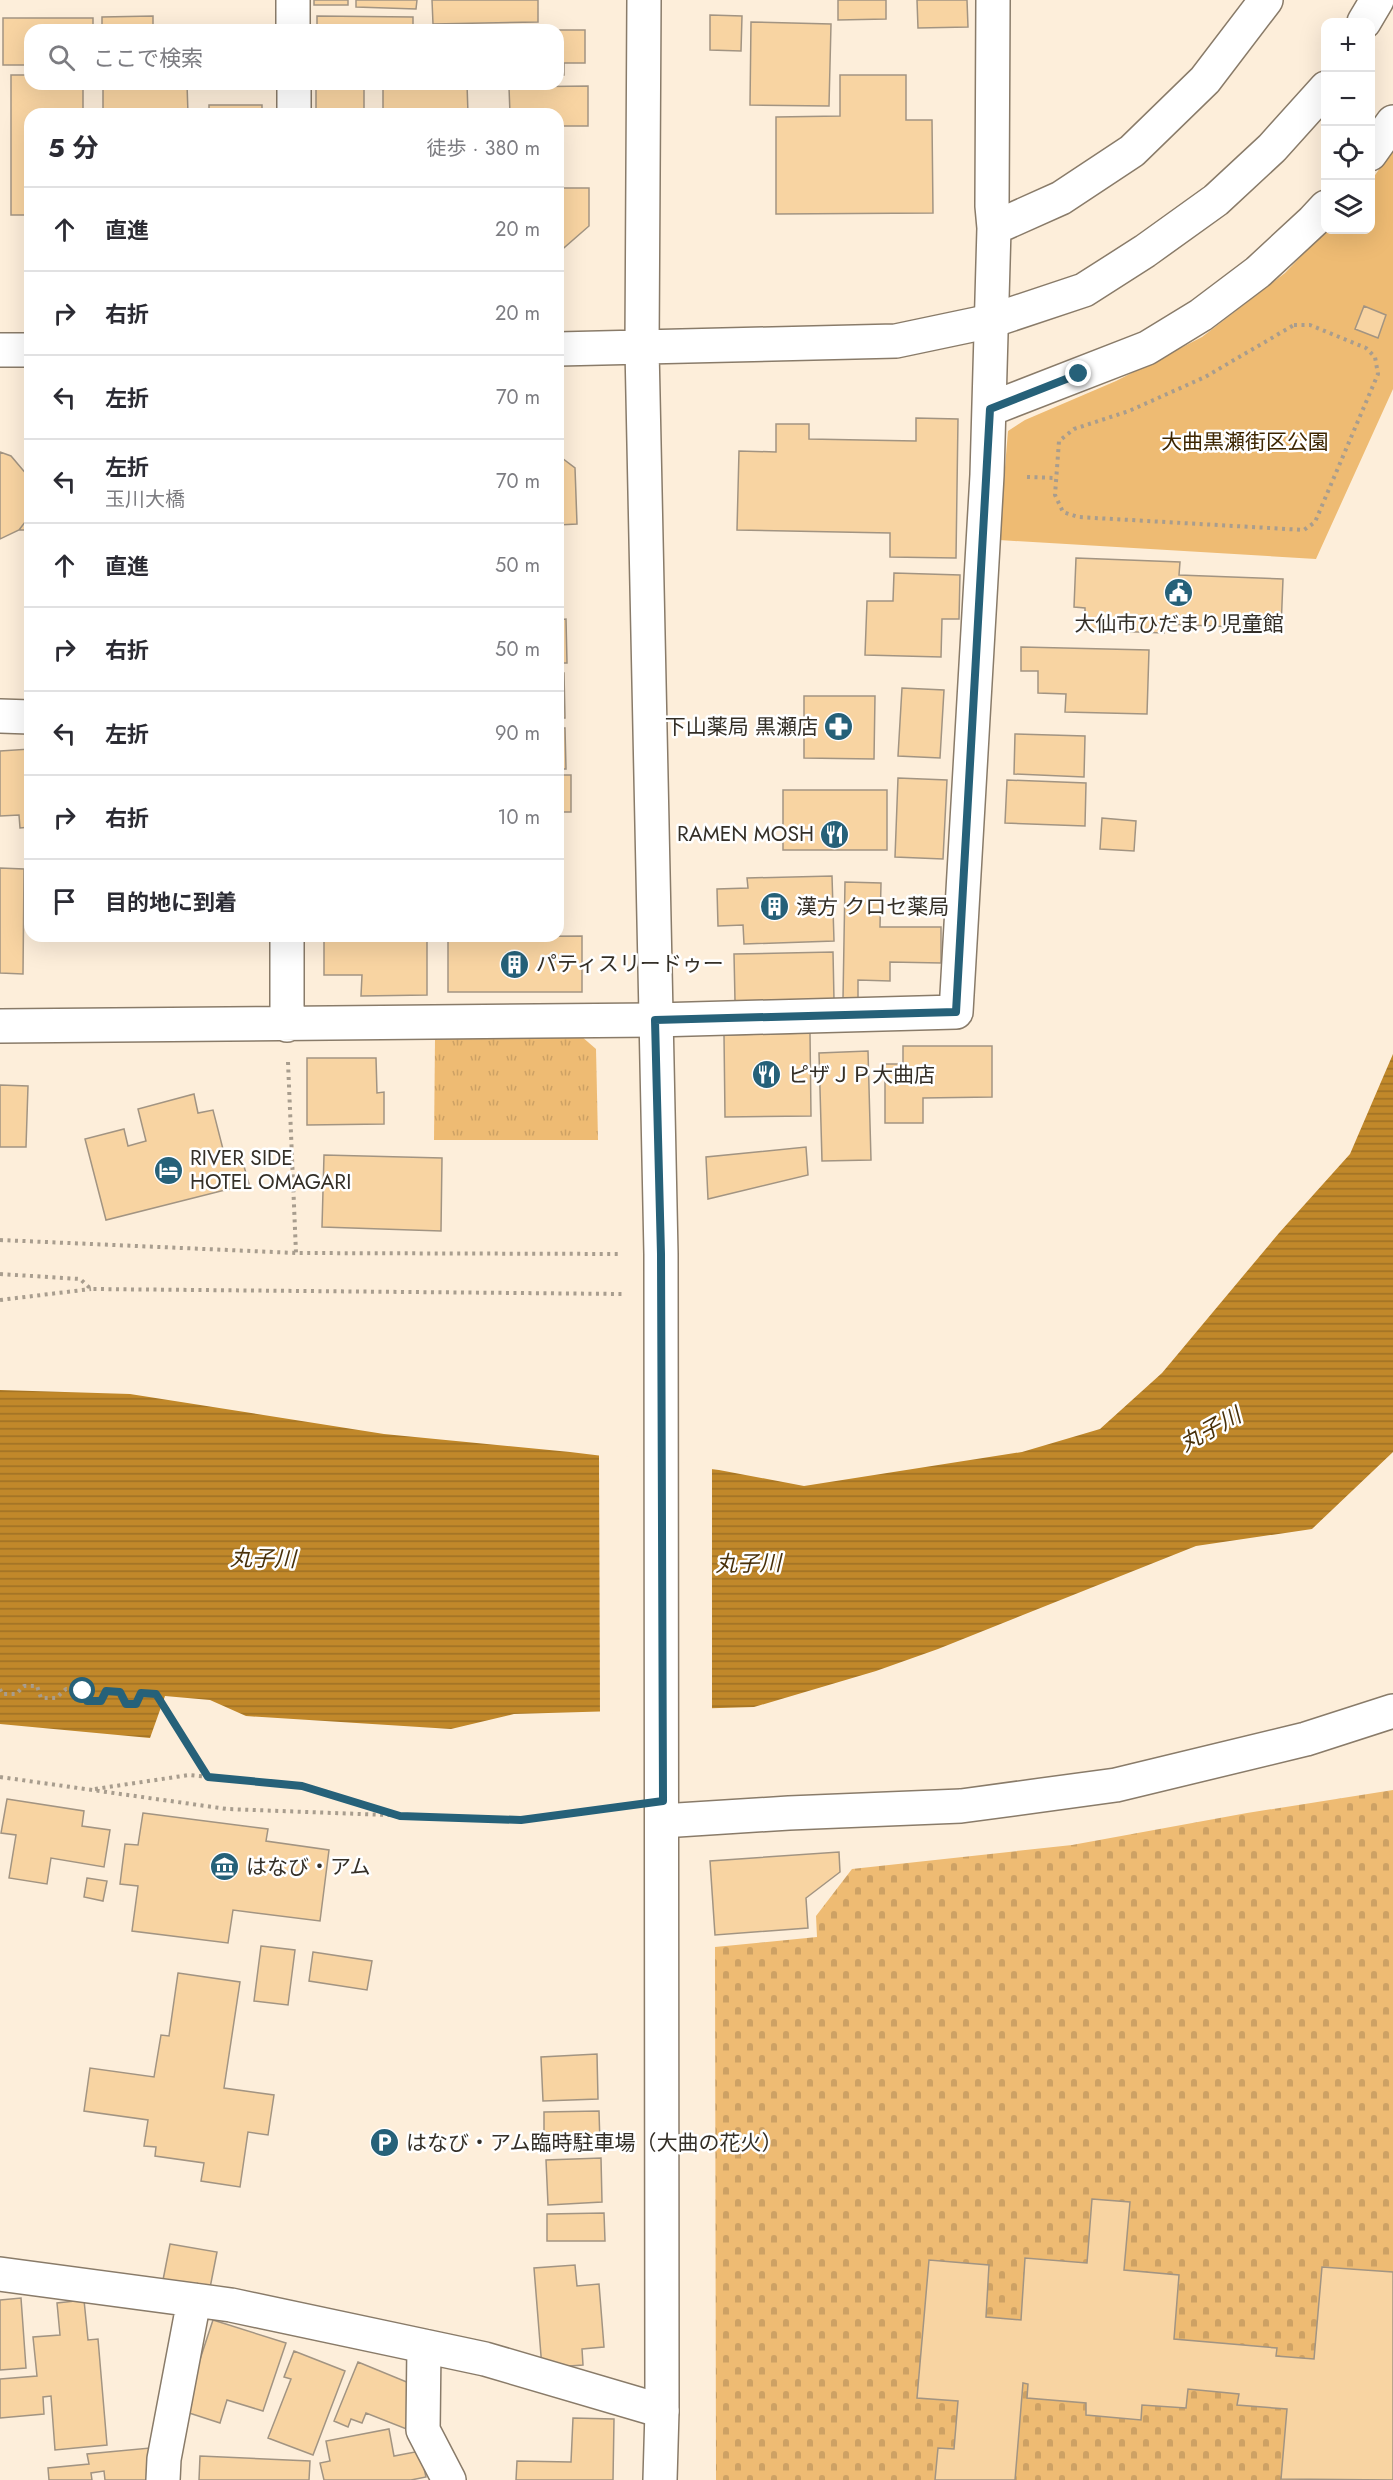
<!DOCTYPE html>
<html lang="ja">
<meta charset="utf-8">
<style>
body{margin:0;font-family:Jost,"Noto Sans JP",sans-serif;background:#f7f7f7;color:#2b2b33}
.controls{position:absolute;right:18px;top:18px;display:grid;overflow:hidden;border-radius:12px;box-shadow:0 6px 24px #0002}
.controls button{width:54px;height:54px;display:grid;place-items:center;padding:0;border:0;border-bottom:2px solid #e1e1e2;background:#fff;color:#2b2b33;font:30px sans-serif}
.stop{position:absolute;width:18px;height:18px;margin:-14px;border:4px solid #266179;border-radius:50%;background:#fff}
.stop.end{background:#266179;border-color:#fff;box-shadow:0 2px 6px #0008}
.list{margin:0;padding:0;list-style:none}
h2{display:flex;justify-content:space-between;align-items:center;height:78px;margin:0;padding:0 24px;font-size:26px}
h2 small{font-size:20px;font-weight:400;color:#7c7c81}
.list li{display:grid;grid-template-columns:39px 1fr auto;gap:18px;align-items:center;box-sizing:border-box;height:84px;padding:0 24px;border-top:2px solid #e1e1e2}
.list b{display:block;font-size:22px;white-space:nowrap}
.list p{margin:0;font-size:20px;white-space:nowrap;color:#7c7c81}
.list em{font-size:20px;font-style:normal;color:#7c7c81}
.icon{flex:none;width:33px;height:33px;fill:none;stroke:currentColor;stroke-width:2;stroke-linecap:round;stroke-linejoin:round}
.map{position:relative;flex:none;width:1393px;height:2480px;overflow:hidden}
.search{position:absolute;background:#fff;box-shadow:0 6px 24px #0002;left:24px;top:24px;width:540px;height:66px;display:flex;align-items:center;gap:15px;box-sizing:border-box;padding:0 21px;border-radius:18px;color:#7c7c81;font-size:22px}
.panel{position:absolute;background:#fff;box-shadow:0 6px 24px #0002;left:24px;top:108px;width:540px;height:834px;border-radius:18px}
.map>svg:first-child{display:block}
.grass{fill:url(#grass-tufts)}
.cemetery{fill:url(#cemetery-stones)}
.park{fill:#eebb73}
.water{fill:url(#water-rules)}
.pier{fill:#fdeeda}
.building{fill:#f8d4a2;stroke:#a29482;stroke-width:1.5}
.lines{fill:none;stroke-linecap:round;stroke-linejoin:round}
.minor-casing{stroke:#897b69;stroke-width:36}
.tertiary-casing{stroke:#897b69;stroke-width:36}
.path{stroke:#a89d8e;stroke-width:4;stroke-dasharray:3 4.5;stroke-linecap:butt}
.minor{stroke:#fff;stroke-width:33}
.tertiary{stroke:#fff;stroke-width:33}
.route{stroke:#266179;stroke-width:8}
.labels{text-anchor:middle;stroke-width:5;stroke-linejoin:round;paint-order:stroke}
.park-label{font-size:21px;fill:#3c2500;stroke:#fff}
.poi-label{font-size:21px;fill:#342f27;stroke:#fff;text-anchor:start}
.water-label{font-size:22px;font-style:italic;fill:#49310a;stroke:#fff}
</style>
<div class="map">
<svg width="1393" height="2480" viewBox="0 0 1393 2480">
<defs>
<pattern id="grass-tufts" width="24" height="20" patternUnits="userSpaceOnUse" patternTransform="scale(1.5)"><rect width="24" height="20" fill="#eebb73"/><path d="M3 7l-1-3M5 7V3M7 7l1-3M15 17l-1-3M17 17v-4M19 17l1-3" fill="none" stroke="#cda164"/></pattern>
<pattern id="cemetery-stones" width="16" height="16" patternUnits="userSpaceOnUse" patternTransform="scale(1.5)"><rect width="16" height="16" fill="#eebb73"/><path d="M2 7V4a2 2 0 0 1 4 0v3zM10 15v-3a2 2 0 0 1 4 0v3z" fill="#cda164"/></pattern>
<pattern id="water-rules" width="6" height="5" patternUnits="userSpaceOnUse" patternTransform="scale(1.5)"><rect width="6" height="5" fill="#c1882a"/><path d="M0 2.5h6" fill="none" stroke="#9e7024"/></pattern>
</defs>
<rect width="100%" height="100%" fill="#fdeeda"/>
<path class="grass" d="M581,1036L596,1049L598,1140H434L435,1039Z"/>
<path class="cemetery" d="M1393,1790V2480H716L715,1947L817,1937L816,1916L852,1869L1072,1845L1247,1813Z"/>
<path class="park" d="M1393,149V389L1316,559L999,540L1008,431L1025,420L1116,381L1202,337L1285,273L1326,230H1370L1371,181Z"/>
<path class="water" d="M1393,1054V1452L1312,1529L1196,1546L938,1649L876,1671L754,1707L514,1714L451,1729L246,1716L210,1700L165,1696L150,1738L0,1724V1390L130,1394L384,1434L570,1452L719,1470L804,1486L1022,1452L1100,1429L1162,1373L1279,1233L1350,1154Z"/>
<path class="pier" d="M599,1453L712,1466V1711L600,1714Z"/>
<path class="building" d="M314,0H348V5H314Z
M356,0H417L416,9L356,7Z
M432,0H538V22L433,24Z
M838,0H886V19L838,20Z
M917,0H967L968,27L918,28Z
M710,15L742,16L741,51L710,50Z
M153,16V30H102V17Z
M317,16L413,17V30H317Z
M3,18H93V30H30V65H3Z
M751,22L831,24L829,106L750,105Z
M440,30H585V63H564V75H558V30Z
M11,75H30V84H83V114H30V215H11Z
M840,75H906V120H932L933,213L776,214V117L840,116Z
M103,84H187L188,114H103Z
M316,84H364V114H316Z
M383,84H467L468,114H383Z
M588,86V126H558V114H510L509,87Z
M209,105H262V114H209Z
M558,188H589V226L558,253Z
M1364,306L1386,315L1378,338L1355,329Z
M916,418L958,419L956,558L890,557V533L737,530L739,451L776,452V424H809V439L916,441Z
M0,452L11,456L28,476L30,485L29,517L19,530L0,539Z
M558,455L575,468L577,524L558,525Z
M30,513V530H19L29,517Z
M1076,558L1180,562L1179,575L1283,579L1281,629L1165,624L1164,633L1085,630V608L1074,607Z
M894,573L960,575L959,619H942L941,657L865,655L867,601H893Z
M566,619L567,663H558V620Z
M1021,647L1149,650L1147,714L1065,712L1066,694L1038,693V671H1021Z
M558,673H564L565,718H558Z
M902,688L944,690L940,758L898,756Z
M804,696H875L874,759L804,758Z
M558,728H565L566,769H558Z
M1015,734L1085,736L1084,777L1014,774Z
M30,749V827L20,828L19,815L0,816V751Z
M558,775H571V812H558Z
M898,778L947,780L943,859L895,857Z
M1007,780L1086,783L1085,826L1005,823Z
M783,790H887V850H783Z
M1102,818L1136,821L1134,851L1100,849Z
M0,868L24,869L23,974L0,973Z
M832,876L834,941L744,944L743,925L718,926L717,889L748,888L747,878Z
M845,882L881,883L880,927H941V963L890,962V981L858,980V1000L843,999Z
M324,936H427V995L361,996L362,975H324Z
M582,936V992H448V937Z
M833,952L834,1000L735,1001L734,954Z
M810,1033L811,1116L725,1117L724,1035Z
M903,1046H992V1097L923,1098V1123H885V1064H903Z
M868,1051L871,1160L822,1161L819,1053Z
M307,1058H376L377,1093L384,1092V1124L307,1125Z
M0,1085L28,1086L26,1147H0Z
M194,1094L198,1113L213,1110L225,1157L240,1152L249,1184L106,1220L85,1139L124,1129L128,1146L146,1141L138,1109Z
M806,1147L808,1175L708,1199L706,1157Z
M324,1155L442,1158L441,1231L322,1227Z
M7,1799L84,1811L82,1826L110,1830L104,1867L51,1858L47,1884L9,1878L16,1835L1,1833Z
M143,1813L268,1829L266,1841L329,1850L320,1921L233,1910L228,1943L132,1931L138,1886L120,1884L125,1844L138,1845Z
M839,1852L840,1872L806,1898L808,1928L715,1935L710,1861Z
M87,1878L107,1881L103,1901L84,1897Z
M261,1946L295,1950L288,2005L254,2001Z
M313,1952L372,1961L367,1990L309,1981Z
M178,1973L240,1982L224,2088L274,2095L268,2135L248,2132L240,2187L201,2181L204,2163L155,2156L156,2147L144,2146L148,2120L84,2111L90,2068L154,2077L161,2035L169,2036Z
M597,2054L598,2099L543,2101L541,2057Z
M599,2111L600,2144L544,2146V2112Z
M601,2158L602,2202L548,2205L546,2160Z
M1092,2199L1130,2202L1124,2270L1179,2275L1174,2339L1277,2348L1276,2356L1314,2359L1322,2267L1393,2272V2480L1281,2479L1287,2409L1237,2405L1239,2394L1188,2389L1186,2408L1142,2405L1141,2420L1086,2415V2403L1027,2398L1028,2384L1023,2383L1015,2480H935L938,2448L954,2449L958,2401L917,2398L929,2260L989,2265L986,2317L1021,2320L1025,2258L1087,2263Z
M604,2213L605,2241H547V2214Z
M170,2244L217,2252L210,2288L163,2280Z
M575,2265L577,2286L599,2284L604,2347L582,2349L583,2365L542,2368L534,2268Z
M21,2298L26,2368L0,2370V2300Z
M84,2300L88,2340L98,2339L107,2445L55,2450L51,2396L43,2397L44,2414L0,2418V2379L37,2376L33,2337L60,2335L57,2303Z
M213,2320L286,2343L263,2411L227,2400L220,2423L183,2411Z
M294,2351L345,2371L313,2455L268,2438L291,2379L284,2377Z
M358,2362L414,2385L409,2430L366,2413L362,2423L351,2419L348,2427L334,2421Z
M573,2418L614,2419L613,2480H516L517,2461L571,2462Z
M389,2429L394,2456L420,2451L426,2477L411,2480H324L320,2463L330,2461L326,2441Z
M150,2448L148,2480H105L104,2471L91,2473L92,2480H49L48,2468L89,2464L87,2454Z
M200,2456L310,2461L309,2480H199Z"/>
<g class="lines">
<defs>
<path id="minor" d="M293,0V30
M294,84V114
M1370,154L1393,122
M994,228L1061,198L1132,151L1205,80L1266,0
M990,409L1147,348L1201,315L1258,272L1313,221L1326,207
M0,716L30,717
M287,1025V936
M0,1026L655,1020L956,1012L987,475L994,228L992,206L993,0
M662,1821L789,1813L961,1806L1116,1785L1306,1739L1393,1711
M0,2274L231,2305L485,2359L662,2411
M424,2346L423,2430L449,2480
M163,2480L164,2459L194,2300"/>
<path id="tertiary" d="M644,0L642,348L661,1254L662,2411L660,2480
M1364,22L1377,0
M558,349L896,341L991,321L1084,290L1145,251L1216,200L1272,148L1326,88
M0,350H30"/>
</defs>
<use href="#minor" class="minor-casing"/>
<use href="#tertiary" class="tertiary-casing"/>
<path class="path" d="M1294,325H1310L1366,348L1375,357L1378,374L1315,522L1304,530L1078,517L1063,512L1055,495L1059,441L1074,429L1129,411L1205,377Z
M1027,477L1056,478
M288,1062L296,1253
M0,1240L296,1253L621,1254
M0,1274L80,1279L91,1289L622,1294
M0,1300L91,1289
M0,1689L2,1694H16L24,1686H37L41,1698H56L66,1689L83,1691L87,1701H101L106,1691L120,1692L126,1704H136L141,1693L156,1694L208,1776
M0,1777L227,1809L521,1820L623,1807
M95,1789L189,1775L302,1786L394,1814"/>
<use href="#minor" class="minor"/>
<use href="#tertiary" class="tertiary"/>
</g>
<g class="lines">
<path class="route" d="M83,1691L87,1701H101L106,1691L120,1692L126,1704H136L141,1693L156,1694L208,1777L302,1786L400,1816L521,1820L663,1801L661,1254L655,1020L956,1012L990,409L1079,374"/>
</g>
<defs>
<symbol id="civic-disc" viewBox="-11 -11 22 22"><circle r="9.5" fill="#266179" stroke="#fff"/><path d="M-.6-6.5H3V-4.5H.6V-3L4-1V1h2V6H-6V1h2V-1L-.6-3ZM-1.2 2.5V6h2.4V2.5Z" fill="#fff"/></symbol>
<symbol id="pharmacy-disc" viewBox="-11 -11 22 22"><circle r="9.5" fill="#266179" stroke="#fff"/><path d="M-2-6h4v4h4v4h-4v4h-4v-4h-4v-4h4Z" fill="#fff"/></symbol>
<symbol id="restaurant-disc" viewBox="-11 -11 22 22"><circle r="9.5" fill="#266179" stroke="#fff"/><path d="M-5-6h1v4h1v-4h1v4h1v-4h1v5L-1.5 .5V6h-2V.5L-5-1ZM5-6V6H3V1.5H1.5Q1.5-4 5-6Z" fill="#fff"/></symbol>
<symbol id="building-disc" viewBox="-11 -11 22 22"><circle r="9.5" fill="#266179" stroke="#fff"/><path d="M-4-6H4V6H1V3H-1V6H-4ZM-2.5-4.3h1.7v1.8h-1.7ZM.8-4.3h1.7v1.8H.8ZM-2.5-1h1.7V.8h-1.7ZM.8-1h1.7V.8H.8Z" fill="#fff"/></symbol>
<symbol id="hotel-disc" viewBox="-11 -11 22 22"><circle r="9.5" fill="#266179" stroke="#fff"/><path d="M-6-4.5h1.5V1H6V5H4.5V3h-9V5H-6ZM-4 0a1.8 1.8 0 1 1 3.6 0ZM.5 0V-2.5h3Q6-2.5 6 0Z" fill="#fff"/></symbol>
<symbol id="museum-disc" viewBox="-11 -11 22 22"><circle r="9.5" fill="#266179" stroke="#fff"/><path d="M0-6L6-3V-2H-6V-3ZM-5-1h2V3h-2ZM-1-1h2V3h-2ZM3-1h2V3H3ZM-6 4H6V6H-6Z" fill="#fff"/></symbol>
<symbol id="parking-disc" viewBox="-11 -11 22 22"><circle r="9.5" fill="#266179" stroke="#fff"/><path d="M-3.5-5.5H1a3.5 3.5 0 0 1 0 7H-1V5.5H-3.5ZM-1-3.4V-.6H.8a1.4 1.4 0 0 0 0-2.8Z" fill="#fff"/></symbol>
</defs>
<g fill-rule="evenodd">
<use href="#civic-disc" x="1162" y="576" width="33" height="33"/>
<use href="#pharmacy-disc" x="822" y="710" width="33" height="33"/>
<use href="#restaurant-disc" x="818" y="818" width="33" height="33"/>
<use href="#building-disc" x="758" y="890" width="33" height="33"/>
<use href="#building-disc" x="498" y="948" width="33" height="33"/>
<use href="#restaurant-disc" x="750" y="1058" width="33" height="33"/>
<use href="#hotel-disc" x="152" y="1154" width="33" height="33"/>
<use href="#museum-disc" x="208" y="1850" width="33" height="33"/>
<use href="#parking-disc" x="368" y="2126" width="33" height="33"/>
</g>
<g class="labels">
<g class="park-label">
<text x="1245" y="449">大曲黒瀬街区公園</text>
</g>
<g class="poi-label">
<text x="1179" y="631" text-anchor="middle">大仙市ひだまり児童館</text>
<text x="818" y="734" text-anchor="end">下山薬局 黒瀬店</text>
<text x="814" y="841" text-anchor="end">RAMEN MOSH</text>
<text x="796" y="914">漢方 クロセ薬局</text>
<text x="536" y="971">パティスリードゥー</text>
<text x="788" y="1082">ピザＪＰ大曲店</text>
<text x="190" y="1165">RIVER SIDE<tspan x="190" dy="24">HOTEL OMAGARI</tspan></text>
<text x="246" y="1874">はなび・アム</text>
<text x="406" y="2150">はなび・アム臨時駐車場（大曲の花火）</text>
</g>
<g class="water-label">
<text transform="translate(1210 1429) rotate(-29)" y="8">丸子川</text>
<text transform="translate(263 1558) rotate(1)" y="8">丸子川</text>
<text transform="translate(748 1563) rotate(-1)" y="8">丸子川</text>
</g>
</g>
</svg>
<div class="controls">
<button>+</button>
<button>−</button>
<button><svg class="icon" aria-label="locate" viewBox="0 0 24 24"><circle cx="12" cy="12" r="6"/><path d="M12 2v4M12 18v4M2 12h4M18 12h4"/></svg></button>
<button><svg class="icon" aria-label="layers" viewBox="0 0 24 24"><path d="M12 4l9 5-9 5-9-5zM3 14l9 5 9-5"/></svg></button>
</div>
<div class="stop" style="left:83px;top:1691px"></div>
<div class="stop end" style="left:1079px;top:374px"></div>
<div class="search"><svg class="icon" aria-label="search" viewBox="0 0 24 24"><circle cx="10" cy="10" r="6"/><path d="M15 15l6 6"/></svg>ここで検索</div>
<section class="panel">
<h2>5 分<small>徒歩 · 380 m</small></h2>
<ul class="list">
<li><svg class="icon" aria-label="ahead" viewBox="0 0 24 24"><path d="M12 20V5M6 11l6-6 6 6"/></svg><div><b>直進</b></div><em>20 m</em></li>
<li><svg class="icon" aria-label="right" viewBox="0 0 24 24"><path d="M7 20v-9h11M14 6l5 5-5 5"/></svg><div><b>右折</b></div><em>20 m</em></li>
<li><svg class="icon" aria-label="left" viewBox="0 0 24 24"><path d="M17 20v-9H6M10 6l-5 5 5 5"/></svg><div><b>左折</b></div><em>70 m</em></li>
<li><svg class="icon" aria-label="left" viewBox="0 0 24 24"><path d="M17 20v-9H6M10 6l-5 5 5 5"/></svg><div><b>左折</b><p>玉川大橋</p></div><em>70 m</em></li>
<li><svg class="icon" aria-label="ahead" viewBox="0 0 24 24"><path d="M12 20V5M6 11l6-6 6 6"/></svg><div><b>直進</b></div><em>50 m</em></li>
<li><svg class="icon" aria-label="right" viewBox="0 0 24 24"><path d="M7 20v-9h11M14 6l5 5-5 5"/></svg><div><b>右折</b></div><em>50 m</em></li>
<li><svg class="icon" aria-label="left" viewBox="0 0 24 24"><path d="M17 20v-9H6M10 6l-5 5 5 5"/></svg><div><b>左折</b></div><em>90 m</em></li>
<li><svg class="icon" aria-label="right" viewBox="0 0 24 24"><path d="M7 20v-9h11M14 6l5 5-5 5"/></svg><div><b>右折</b></div><em>10 m</em></li>
<li><svg class="icon" aria-label="arrive" viewBox="0 0 24 24"><path d="M6 21V4h12l-3 4 3 4H6"/></svg><div><b>目的地に到着</b></div></li>
</ul>
</section>
</div>
